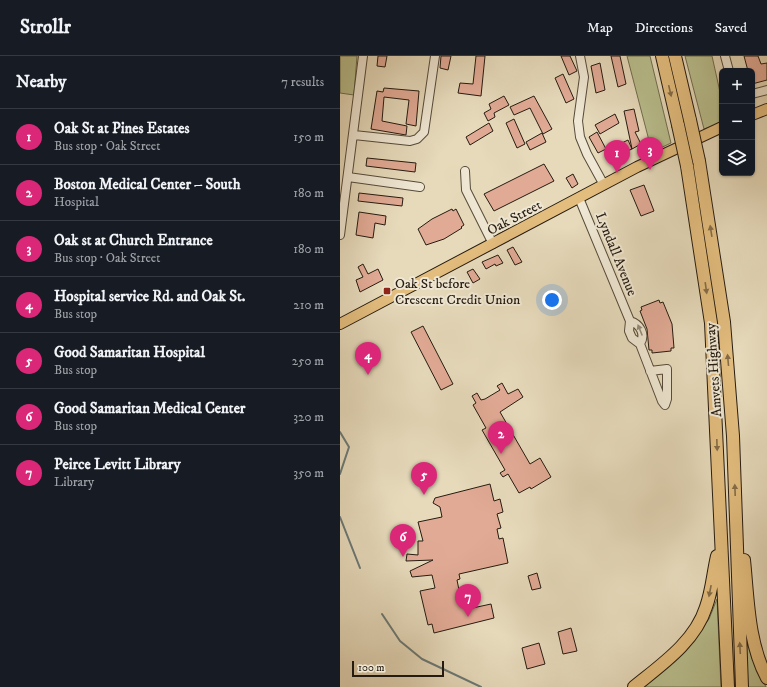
<!DOCTYPE html>
<meta charset="utf-8">
<style>
body{margin:0;font-family:"IM FELL DW Pica",serif;background:#242831;color:#f1f3f6}
.controls{position:absolute;right:12px;top:12px;display:grid;overflow:hidden;border-radius:6px;box-shadow:0 1px 3px #0004}
.controls button{width:36px;height:36px;display:grid;place-items:center;padding:0;border:0;border-bottom:1px solid #363941;background:#171b24;color:#f1f3f6;font:20px sans-serif}
.scale{position:absolute;left:12px;bottom:10px;width:92px;box-sizing:border-box;padding-left:4px;border:2px solid #251b10;border-top:0;font-size:11px;line-height:14px;white-space:nowrap;color:#251b10;-webkit-text-stroke:3px #efe7d3;paint-order:stroke}
.you{position:absolute;left:212px;top:244px;width:14px;height:14px;margin:-10px;border:3px solid #fff;border-radius:50%;background:#1a73e8;box-shadow:0 0 0 6px #1a73e833}
.badge{display:grid;place-items:center;width:26px;height:26px;border-radius:50%;background:#db2777;color:#fff;font-size:13px;font-weight:700}
.pin{position:absolute;translate:-50% -33px;filter:drop-shadow(0 1px 2px #0008)}
.pin::after{content:'';position:absolute;top:21px;width:14px;height:12px;background:inherit;clip-path:polygon(0 0,100% 0,50% 100%)}
.list{margin:0;padding:0;list-style:none}
h2{display:flex;justify-content:space-between;align-items:center;height:52px;margin:0;padding:0 16px;font-size:17px}
h2 small{font-size:13px;font-weight:400;color:#9ea1a6}
.list li{display:grid;grid-template-columns:26px 1fr auto;gap:12px;align-items:center;box-sizing:border-box;height:56px;padding:0 16px;border-top:1px solid #363941}
.list b{display:block;font-size:15px;white-space:nowrap}
.list p{margin:0;font-size:13px;white-space:nowrap;color:#9ea1a6}
.list em{font-size:13px;font-style:normal;color:#9ea1a6}
.icon{flex:none;width:22px;height:22px;fill:none;stroke:currentColor;stroke-width:2;stroke-linecap:round;stroke-linejoin:round}
.map{position:relative;flex:none;width:427px;height:631px;overflow:hidden}
header{display:flex;align-items:center;gap:24px;box-sizing:border-box;height:56px;padding:0 20px;background:#171b24;border-bottom:1px solid #363941}
header strong{font-size:19px}
nav{display:flex;gap:22px;margin-inline-start:auto;font-size:14px}
main{display:flex}
aside{flex:1;background:#171b24}
.map>svg:first-child{display:block}
.green{fill:#b9be8d;stroke:#6f6c4e}
.lines{fill:none;stroke-linecap:round;stroke-linejoin:round}
.stream{stroke:#6b7976;stroke-width:2}
.building{fill:#e1aa95;stroke:#251b10}
.minor-casing{stroke:#554b3b;stroke-width:10}
.major-casing{stroke:#251b10;stroke-width:12}
.highway-casing{stroke:#251b10;stroke-width:14}
.minor{stroke:#efe7d3;stroke-width:8}
.major{stroke:#e3bd7e;stroke-width:10}
.highway{stroke:#e3bd7e;stroke-width:12}
.highway-bridge-casing{stroke:#251b10;stroke-width:14;stroke-linecap:butt}
.highway-bridge{stroke:#e3bd7e;stroke-width:12}
.oneway{fill:#846c47}
.oneway2{fill:#948b7b}
.poi-dot{fill:#8f2418;stroke:#efe7d3;stroke-width:1.5}
.labels{text-anchor:middle;stroke-width:4;stroke-linejoin:round;paint-order:stroke}
.street-label{font-size:14px;fill:#251b10;stroke:#efe7d3}
.poi-label{font-size:14px;fill:#251b10;stroke:#efe7d3;text-anchor:start}
</style>
<header>
<strong>Strollr</strong>
<nav><a>Map</a><a>Directions</a><a>Saved</a></nav>
</header>
<main>
<aside>
<h2>Nearby<small>7 results</small></h2>
<ul class="list">
<li><span class="badge">1</span><div><b>Oak St at Pines Estates</b><p>Bus stop · Oak Street</p></div><em>150 m</em></li>
<li><span class="badge">2</span><div><b>Boston Medical Center – South</b><p>Hospital</p></div><em>180 m</em></li>
<li><span class="badge">3</span><div><b>Oak st at Church Entrance</b><p>Bus stop · Oak Street</p></div><em>180 m</em></li>
<li><span class="badge">4</span><div><b>Hospital service Rd. and Oak St.</b><p>Bus stop</p></div><em>210 m</em></li>
<li><span class="badge">5</span><div><b>Good Samaritan Hospital</b><p>Bus stop</p></div><em>250 m</em></li>
<li><span class="badge">6</span><div><b>Good Samaritan Medical Center</b><p>Bus stop</p></div><em>320 m</em></li>
<li><span class="badge">7</span><div><b>Peirce Levitt Library</b><p>Library</p></div><em>350 m</em></li>
</ul>
</aside>
<div class="map">
<svg width="427" height="631" viewBox="0 0 427 631">
<rect width="100%" height="100%" fill="#e6dabb"/>
<filter id="stains"><feTurbulence type="fractalNoise" baseFrequency=".005" numOctaves="4"/><feColorMatrix values="0 0 0 0 .2 0 0 0 0 .09 0 0 0 0 .02 0 0 0 .5 -.17"/></filter>
<radialGradient id="worn" r=".72"><stop offset=".6" stop-color="#630" stop-opacity="0"/><stop offset="1" stop-color="#630" stop-opacity=".3"/></radialGradient>
<path class="green" d="M0,0H17L14,39L0,37Z
M287,0H310L331,87L312,96Z
M345,0H372L382,45V67L364,73Z
M377,543L381,631H300L346,592L369,563Z
M405,566L414,607L426,631H408Z"/>
<g class="lines">
<path class="stream" d="M0,376L9,391L0,418
M0,461L20,512
M42,558L60,585L82,603L141,631"/>
</g>
<path class="building" d="M38,0H47L45,11L37,10Z
M101,0H111L108,14L100,12Z
M136,0H145L141,40L118,37L120,27L133,28Z
M221,0H230L237,15L229,19Z
M271,0H280L286,28L278,31Z
M404,0H418L421,8L427,7V24L412,28V15H408Z
M260,7L265,34L256,37L251,10Z
M223,18L234,43L226,47L215,22Z
M44,32L79,35L76,70L66,68L69,44L44,41L42,65L67,70L66,79L31,73L37,35L43,36Z
M164,40L169,49L154,57L155,61L148,65L144,57L151,53L149,48Z
M194,40L212,73L203,78L190,52L174,59L170,51Z
M294,53L299,75L295,76L301,88L292,93L284,55Z
M275,58L279,67L260,78L255,69Z
M174,63L185,88L177,92L166,67Z
M149,67L153,75L130,89L126,81Z
M257,76L266,93L258,97L249,81Z
M202,77L206,86L190,94L186,86Z
M288,84L292,93L269,103L265,95Z
M27,102L76,107L75,116L26,110Z
M204,108L214,125L154,155L144,138Z
M233,118L238,128L232,132L226,122Z
M304,129L314,155L301,160L290,134Z
M19,137L63,142L62,150L18,145Z
M112,153L113,155L116,153L124,169L121,171L122,172L104,183L86,189L78,173L92,163Z
M19,156L46,160L45,169L35,167L33,182L16,179Z
M173,191L182,206L175,209L167,194Z
M158,199L163,207L156,210L155,208L146,213L142,206Z
M23,208L28,218L38,213L43,224L20,236L16,224L23,221L18,211Z
M133,213L140,223L133,227L127,216Z
M319,244L320,247L323,246L332,268L334,292H331V295L312,297V294H309L307,273L300,255L302,254L301,251Z
M83,270L113,328L101,334L71,276Z
M162,327L168,338L178,333L183,341L160,356L190,408L200,402L211,421L191,433L190,431L179,437L168,418L163,421L160,417L165,414L142,374L146,372L133,349L136,347L132,340L137,337L141,344L145,343L160,334L157,330Z
M150,428L154,445L160,443L163,456L157,458L161,472L157,473L159,483L163,482L168,507L119,518L120,523L117,524L119,534L123,533L128,553L151,548L154,562L94,577L92,568L88,569L80,535L95,532L92,519L72,521L70,515L93,504L66,505L67,498L78,499V485H83L78,466L102,461L100,451L93,447L95,442Z
M197,517L201,532L192,534L188,520Z
M231,572L237,595L223,598L218,576Z
M199,587L205,608L187,613L182,592Z"/>
<g class="lines">
<defs>
<path id="minor" d="M240,0L244,21L238,65L240,81L247,98L264,129
M385,0L389,15
M412,38L427,34
M14,79L70,85L77,83L84,76L95,0
M125,115L126,134L153,188
M8,121L80,131
M239,142L290,265L289,275L292,282L300,288L322,345L325,349L327,343V313L310,315
M0,179L23,0
M290,265C300,268 306,278 300,288"/>
<path id="major" d="M412,59L427,53
M0,268L297,111L382,71"/>
<path id="highway" d="M322,0L338,69
M335,0L350,64
M359,105L384,266L393,380L402,631
M347,110L371,267L388,631
M404,504C408,542 408,587 427,622
M294,631C321,609 355,586 366,551C372,535 373,517 377,500"/>
</defs>
<use href="#minor" class="minor-casing"/>
<use href="#major" class="major-casing"/>
<use href="#highway" class="highway-casing"/>
<use href="#minor" class="minor"/>
<use href="#major" class="major"/>
<use href="#highway" class="highway"/>
<defs>
<path id="highway-bridge" d="M350,64L359,105
M338,69L347,110"/>
</defs>
<use href="#highway-bridge" class="highway-bridge-casing"/>
<use href="#highway-bridge" class="highway-bridge"/>
</g>
<defs><path id="oneway-solid" d="M-6-.8H1V-3.2L6.5 0L1 3.2V.8H-6Z"/></defs>
<g class="oneway">
<use href="#oneway-solid" transform="translate(330 35) rotate(77)"/>
<use href="#oneway-solid" transform="translate(371 175) rotate(-99)"/>
<use href="#oneway-solid" transform="translate(366 232) rotate(82)"/>
<use href="#oneway-solid" transform="translate(388 304) rotate(-95)"/>
<use href="#oneway-solid" transform="translate(377 389) rotate(88)"/>
<use href="#oneway-solid" transform="translate(395 434) rotate(-92)"/>
<use href="#oneway-solid" transform="translate(370 535) rotate(101)"/>
<use href="#oneway-solid" transform="translate(400 592) rotate(-93)"/>
</g>
<use class="oneway2" href="#oneway-solid" transform="translate(300 274) rotate(-112)"/>
<rect class="poi-dot" x="43" y="231" width="8" height="8" rx="2"/>
<g class="labels">
<g class="street-label">
<text transform="translate(174 161) rotate(-28)" y="5">Oak Street</text>
<text transform="translate(277 198) rotate(68)" y="5">Lyndall Avenue</text>
<text transform="translate(373 314) rotate(-94)" y="5">Amvets Highway</text>
</g>
<g class="poi-label">
<text x="55" y="232">Oak St before<tspan x="55" dy="16">Crescent Credit Union</tspan></text>
</g>
</g>
<rect width="100%" height="100%" filter="url(#stains)"/>
<rect width="100%" height="100%" fill="url(#worn)"/>
</svg>
<div class="controls">
<button>+</button>
<button>−</button>
<button><svg class="icon" aria-label="layers" viewBox="0 0 24 24"><path d="M12 4l9 5-9 5-9-5zM3 14l9 5 9-5"/></svg></button>
</div>
<div class="scale">100 m</div>
<div class="you"></div>
<div class="pin badge" style="left:277px;top:117px">1</div>
<div class="pin badge" style="left:161px;top:398px">2</div>
<div class="pin badge" style="left:310px;top:114px">3</div>
<div class="pin badge" style="left:28px;top:319px">4</div>
<div class="pin badge" style="left:84px;top:439px">5</div>
<div class="pin badge" style="left:63px;top:501px">6</div>
<div class="pin badge" style="left:128px;top:561px">7</div>
</div>
</main>
